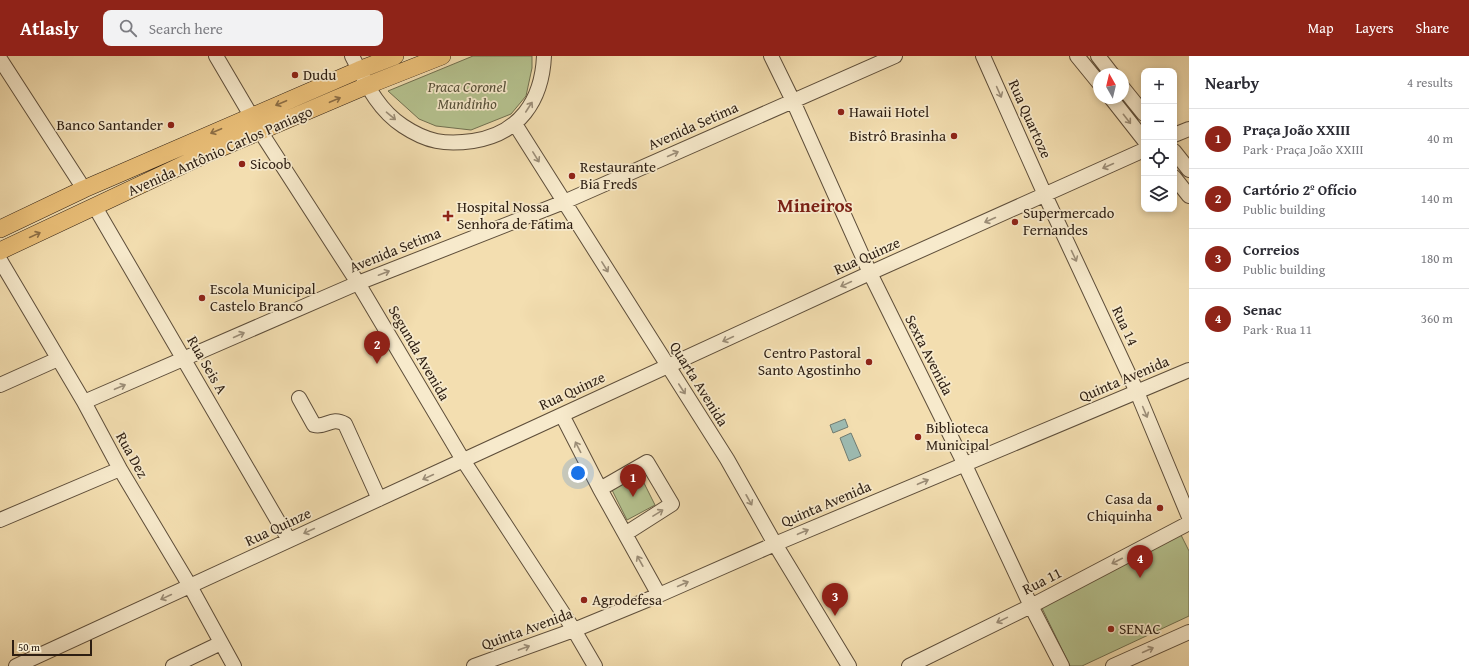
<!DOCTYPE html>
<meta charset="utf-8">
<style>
body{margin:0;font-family:"Gentium Book Plus",serif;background:#f2f2f3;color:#2b2b33}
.controls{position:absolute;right:12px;top:12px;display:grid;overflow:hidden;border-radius:8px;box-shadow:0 2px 6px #0003}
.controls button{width:36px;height:36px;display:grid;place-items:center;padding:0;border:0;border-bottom:1px solid #e1e1e2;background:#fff;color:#2b2b33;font:20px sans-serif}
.compass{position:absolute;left:1093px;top:12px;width:36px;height:36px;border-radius:50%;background:#fff;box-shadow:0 2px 6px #0003;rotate:352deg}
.scale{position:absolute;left:12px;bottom:10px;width:80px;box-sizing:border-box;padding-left:4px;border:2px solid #2d1e12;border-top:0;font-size:11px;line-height:14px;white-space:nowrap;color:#2d1e12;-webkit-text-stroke:3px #f7eacc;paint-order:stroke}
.you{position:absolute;left:578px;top:417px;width:14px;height:14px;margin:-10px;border:3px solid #fff;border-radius:50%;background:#1a73e8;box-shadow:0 0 0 6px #1a73e833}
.badge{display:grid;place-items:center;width:26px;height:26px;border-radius:50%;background:#8f2418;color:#fff;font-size:13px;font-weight:700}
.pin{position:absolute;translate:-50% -33px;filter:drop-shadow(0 1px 2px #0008)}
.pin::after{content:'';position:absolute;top:21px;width:14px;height:12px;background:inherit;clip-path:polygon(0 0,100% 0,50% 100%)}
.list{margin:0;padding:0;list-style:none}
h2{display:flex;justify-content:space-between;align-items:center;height:52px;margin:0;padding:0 16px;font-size:17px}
h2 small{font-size:13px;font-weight:400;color:#7c7c81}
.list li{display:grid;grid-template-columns:26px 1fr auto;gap:12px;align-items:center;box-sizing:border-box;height:60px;padding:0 16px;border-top:1px solid #e1e1e2}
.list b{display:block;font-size:15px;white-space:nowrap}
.list p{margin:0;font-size:13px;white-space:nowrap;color:#7c7c81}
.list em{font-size:13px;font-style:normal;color:#7c7c81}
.icon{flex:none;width:22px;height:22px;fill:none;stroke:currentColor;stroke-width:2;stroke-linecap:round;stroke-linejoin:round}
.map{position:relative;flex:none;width:1189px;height:610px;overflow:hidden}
header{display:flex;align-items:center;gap:24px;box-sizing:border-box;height:56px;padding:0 20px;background:#8f2418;color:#fff}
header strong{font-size:19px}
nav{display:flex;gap:22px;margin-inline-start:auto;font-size:14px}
.search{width:280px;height:36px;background:#f2f2f3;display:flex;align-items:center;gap:10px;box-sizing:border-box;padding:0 14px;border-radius:8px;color:#7c7c81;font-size:15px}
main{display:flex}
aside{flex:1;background:#fff}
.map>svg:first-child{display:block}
.green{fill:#b5c28f;stroke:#717050}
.water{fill:#9dbbb2;stroke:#707c72}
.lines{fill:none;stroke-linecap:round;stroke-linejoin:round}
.minor-casing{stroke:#5e4e3a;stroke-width:16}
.major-casing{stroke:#2d1e12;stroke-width:18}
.minor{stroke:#f7eacc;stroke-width:14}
.major{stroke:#eabf78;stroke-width:17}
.oneway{stroke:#9c8e78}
.oneway2{stroke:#8c6e45}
.poi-dot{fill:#8f2418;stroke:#f7eacc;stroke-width:1.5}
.labels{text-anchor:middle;stroke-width:3.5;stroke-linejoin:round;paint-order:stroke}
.poi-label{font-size:15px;fill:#2d1e12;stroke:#f7eacc;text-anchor:start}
.park-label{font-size:15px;font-style:italic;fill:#564f38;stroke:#f7eacc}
.street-label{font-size:15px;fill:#2d1e12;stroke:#f7eacc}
.district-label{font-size:19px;font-weight:bold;fill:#7a1f14;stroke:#f7eacc}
</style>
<header>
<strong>Atlasly</strong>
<div class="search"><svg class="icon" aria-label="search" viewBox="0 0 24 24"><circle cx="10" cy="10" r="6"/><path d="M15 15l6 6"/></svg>Search here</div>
<nav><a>Map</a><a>Layers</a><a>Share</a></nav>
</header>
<main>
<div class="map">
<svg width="1189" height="610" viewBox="0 0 1189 610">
<rect width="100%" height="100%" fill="#f3deb0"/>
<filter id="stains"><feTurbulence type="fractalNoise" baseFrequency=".005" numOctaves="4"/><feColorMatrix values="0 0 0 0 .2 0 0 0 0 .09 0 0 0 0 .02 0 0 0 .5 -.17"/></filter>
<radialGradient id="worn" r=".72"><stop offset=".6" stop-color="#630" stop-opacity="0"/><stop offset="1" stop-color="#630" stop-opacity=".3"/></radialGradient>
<path class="green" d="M473,0H532V12L526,40L511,58L471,74L436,70L419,63L388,35Z
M640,419L655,449L627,464L612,434Z
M1179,475L1189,495V560L1082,610H1070L1040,548Z"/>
<path class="water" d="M845,363L848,371L833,377L830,369Z
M851,377L861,400L849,405L840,382Z"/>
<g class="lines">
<defs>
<path id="minor" d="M216,0L260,75L358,227L463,404L574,574L595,610
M352,0C366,27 377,53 403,70C427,86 445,89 473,85C519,78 542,45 544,0
M771,0L793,45L870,217L965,409L1031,550L1062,610
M983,0L1045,139L1137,336L1189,461
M1077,0L1099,27
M1098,0L1112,18
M0,3L84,133
M1123,32L1144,58
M1111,42L1144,84
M515,68L727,403L775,488L849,610
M1174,79L1189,73
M1174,95L1189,114
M1174,121L1189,140
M95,151L289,484
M0,204L84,346L120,413L190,530L234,610
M0,329L58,303
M299,342L314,369C327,372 331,360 345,368L379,443
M84,346L358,227L564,146L895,0
M562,359L600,433L659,539
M600,433L647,406L672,448L625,478
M0,464L120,413
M16,610L870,217L1144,94
M173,610L221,587
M474,610L574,574L659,539L775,488L1189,314
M909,610L1031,550L1189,467
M1113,610L1189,576"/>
<path id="major" d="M0,173L84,133L359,14L395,0
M0,195L204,99L366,30L442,0"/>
</defs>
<use href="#minor" class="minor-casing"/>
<use href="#major" class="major-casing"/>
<use href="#minor" class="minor"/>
<use href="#major" class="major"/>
</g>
<defs><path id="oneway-shaft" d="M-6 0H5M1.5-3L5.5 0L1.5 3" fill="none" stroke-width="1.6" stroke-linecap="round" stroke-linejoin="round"/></defs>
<g class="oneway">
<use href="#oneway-shaft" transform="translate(999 36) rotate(66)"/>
<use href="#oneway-shaft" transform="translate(529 51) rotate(-57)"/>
<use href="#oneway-shaft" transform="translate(391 60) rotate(40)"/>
<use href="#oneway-shaft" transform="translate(1127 63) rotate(52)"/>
<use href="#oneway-shaft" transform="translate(673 98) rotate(-24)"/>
<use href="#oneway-shaft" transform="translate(536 101) rotate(58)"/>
<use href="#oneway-shaft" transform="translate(1108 110) rotate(156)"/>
<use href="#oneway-shaft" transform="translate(990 164) rotate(156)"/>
<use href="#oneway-shaft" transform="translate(1074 200) rotate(65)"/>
<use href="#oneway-shaft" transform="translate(605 211) rotate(58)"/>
<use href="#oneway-shaft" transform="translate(384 217) rotate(-21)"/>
<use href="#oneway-shaft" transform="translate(846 228) rotate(155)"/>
<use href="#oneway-shaft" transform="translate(239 279) rotate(-24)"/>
<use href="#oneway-shaft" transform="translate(728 283) rotate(155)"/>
<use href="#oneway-shaft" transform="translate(120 331) rotate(-23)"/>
<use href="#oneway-shaft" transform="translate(682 333) rotate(57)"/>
<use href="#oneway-shaft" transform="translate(1145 356) rotate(67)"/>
<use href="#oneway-shaft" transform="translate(578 391) rotate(-117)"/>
<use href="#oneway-shaft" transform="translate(428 421) rotate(155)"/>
<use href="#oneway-shaft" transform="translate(923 426) rotate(-23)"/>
<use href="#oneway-shaft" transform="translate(749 444) rotate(61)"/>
<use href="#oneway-shaft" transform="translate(658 457) rotate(-32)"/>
<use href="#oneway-shaft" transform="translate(309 475) rotate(155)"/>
<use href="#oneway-shaft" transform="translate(803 476) rotate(-23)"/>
<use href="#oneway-shaft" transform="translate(640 505) rotate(-119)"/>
<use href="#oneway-shaft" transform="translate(1117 505) rotate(153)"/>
<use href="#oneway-shaft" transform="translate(683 528) rotate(-24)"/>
<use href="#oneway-shaft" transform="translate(166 541) rotate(155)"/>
<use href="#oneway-shaft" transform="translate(1002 564) rotate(154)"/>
<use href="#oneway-shaft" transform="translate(524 592) rotate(-20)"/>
<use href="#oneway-shaft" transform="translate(1148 594) rotate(-24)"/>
</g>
<g class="oneway2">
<use href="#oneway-shaft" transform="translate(335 44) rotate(-23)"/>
<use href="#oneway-shaft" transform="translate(281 47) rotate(157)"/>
<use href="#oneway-shaft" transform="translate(216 75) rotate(157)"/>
<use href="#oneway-shaft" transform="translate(35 179) rotate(-25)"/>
</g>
<g class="poi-dot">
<circle cx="295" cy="19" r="4"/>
<circle cx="841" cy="56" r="4"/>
<circle cx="171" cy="69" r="4"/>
<circle cx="954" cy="80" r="4"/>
<circle cx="242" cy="108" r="4"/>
<circle cx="572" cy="120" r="4"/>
<path d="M446 154h4v4h4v4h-4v4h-4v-4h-4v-4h4z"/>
<circle cx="1015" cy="166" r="4"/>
<circle cx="202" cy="242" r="4"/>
<circle cx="869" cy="306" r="4"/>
<circle cx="918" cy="381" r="4"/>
<circle cx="1160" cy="452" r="4"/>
<circle cx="584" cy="544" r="4"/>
<circle cx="1111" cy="573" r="4"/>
</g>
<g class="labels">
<g class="poi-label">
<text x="303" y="24">Dudu</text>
<text x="849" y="61">Hawaii Hotel</text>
<text x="163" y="74" text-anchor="end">Banco Santander</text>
<text x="946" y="85" text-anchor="end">Bistrô Brasinha</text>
<text x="250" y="113">Sicoob</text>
<text x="580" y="116">Restaurante<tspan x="580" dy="17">Bia Freds</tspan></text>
<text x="457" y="156">Hospital Nossa<tspan x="457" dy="17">Senhora de Fatima</tspan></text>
<text x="1023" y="162">Supermercado<tspan x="1023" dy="17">Fernandes</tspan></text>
<text x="210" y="238">Escola Municipal<tspan x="210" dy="17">Castelo Branco</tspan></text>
<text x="861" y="302" text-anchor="end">Centro Pastoral<tspan x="861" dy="17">Santo Agostinho</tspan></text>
<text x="926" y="377">Biblioteca<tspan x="926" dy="17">Municipal</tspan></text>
<text x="1152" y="448" text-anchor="end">Casa da<tspan x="1152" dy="17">Chiquinha</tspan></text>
<text x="592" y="549">Agrodefesa</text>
<text x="1119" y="578">SENAC</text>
</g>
<g class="park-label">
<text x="467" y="36">Praca Coronel<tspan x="467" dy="17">Mundinho</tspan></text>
</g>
<g class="street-label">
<text transform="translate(1030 63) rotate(66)" y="5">Rua Quartoze</text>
<text transform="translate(693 70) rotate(-24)" y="5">Avenida Setima</text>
<text transform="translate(220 95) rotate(-24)" y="5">Avenida Antônio Carlos Paniago</text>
<text transform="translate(395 194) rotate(-22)" y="5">Avenida Setima</text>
<text transform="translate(867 200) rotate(-24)" y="5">Rua Quinze</text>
<text transform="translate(1125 270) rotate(65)" y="5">Rua 14</text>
<text transform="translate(419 297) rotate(60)" y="5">Segunda Avenida</text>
<text transform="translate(929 299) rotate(63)" y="5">Sexta Avenida</text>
<text transform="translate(207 309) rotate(60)" y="5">Rua Seis A</text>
<text transform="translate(1124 323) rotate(-23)" y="5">Quinta Avenida</text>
<text transform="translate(699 328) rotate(58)" y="5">Quarta Avenida</text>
<text transform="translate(572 335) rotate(-25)" y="5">Rua Quinze</text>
<text transform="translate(132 399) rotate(61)" y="5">Rua Dez</text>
<text transform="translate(826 448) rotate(-23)" y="5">Quinta Avenida</text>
<text transform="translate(278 471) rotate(-25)" y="5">Rua Quinze</text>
<text transform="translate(1042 525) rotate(-27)" y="5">Rua 11</text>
<text transform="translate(527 573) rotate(-20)" y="5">Quinta Avenida</text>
</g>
<g class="district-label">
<text x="815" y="156">Mineiros</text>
</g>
</g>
<rect width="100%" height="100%" filter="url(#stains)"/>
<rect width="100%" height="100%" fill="url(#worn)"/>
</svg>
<div class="controls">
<button>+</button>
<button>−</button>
<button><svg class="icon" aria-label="locate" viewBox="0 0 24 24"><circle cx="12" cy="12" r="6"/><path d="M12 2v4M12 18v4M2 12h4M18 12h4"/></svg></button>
<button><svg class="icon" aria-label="layers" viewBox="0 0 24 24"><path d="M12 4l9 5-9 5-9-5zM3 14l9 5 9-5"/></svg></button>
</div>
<svg class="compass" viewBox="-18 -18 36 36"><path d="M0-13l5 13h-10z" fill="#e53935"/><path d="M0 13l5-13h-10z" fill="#7c7c81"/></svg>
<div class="scale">50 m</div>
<div class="you"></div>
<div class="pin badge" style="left:633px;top:441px">1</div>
<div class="pin badge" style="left:377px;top:308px">2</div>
<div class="pin badge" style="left:835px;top:560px">3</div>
<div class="pin badge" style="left:1140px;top:522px">4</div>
</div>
<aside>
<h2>Nearby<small>4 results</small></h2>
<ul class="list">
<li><span class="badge">1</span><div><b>Praça João XXIII</b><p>Park · Praça João XXIII</p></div><em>40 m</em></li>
<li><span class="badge">2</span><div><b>Cartório 2º Ofício</b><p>Public building</p></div><em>140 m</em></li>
<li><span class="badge">3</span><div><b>Correios</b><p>Public building</p></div><em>180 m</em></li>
<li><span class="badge">4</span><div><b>Senac</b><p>Park · Rua 11</p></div><em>360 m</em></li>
</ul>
</aside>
</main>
